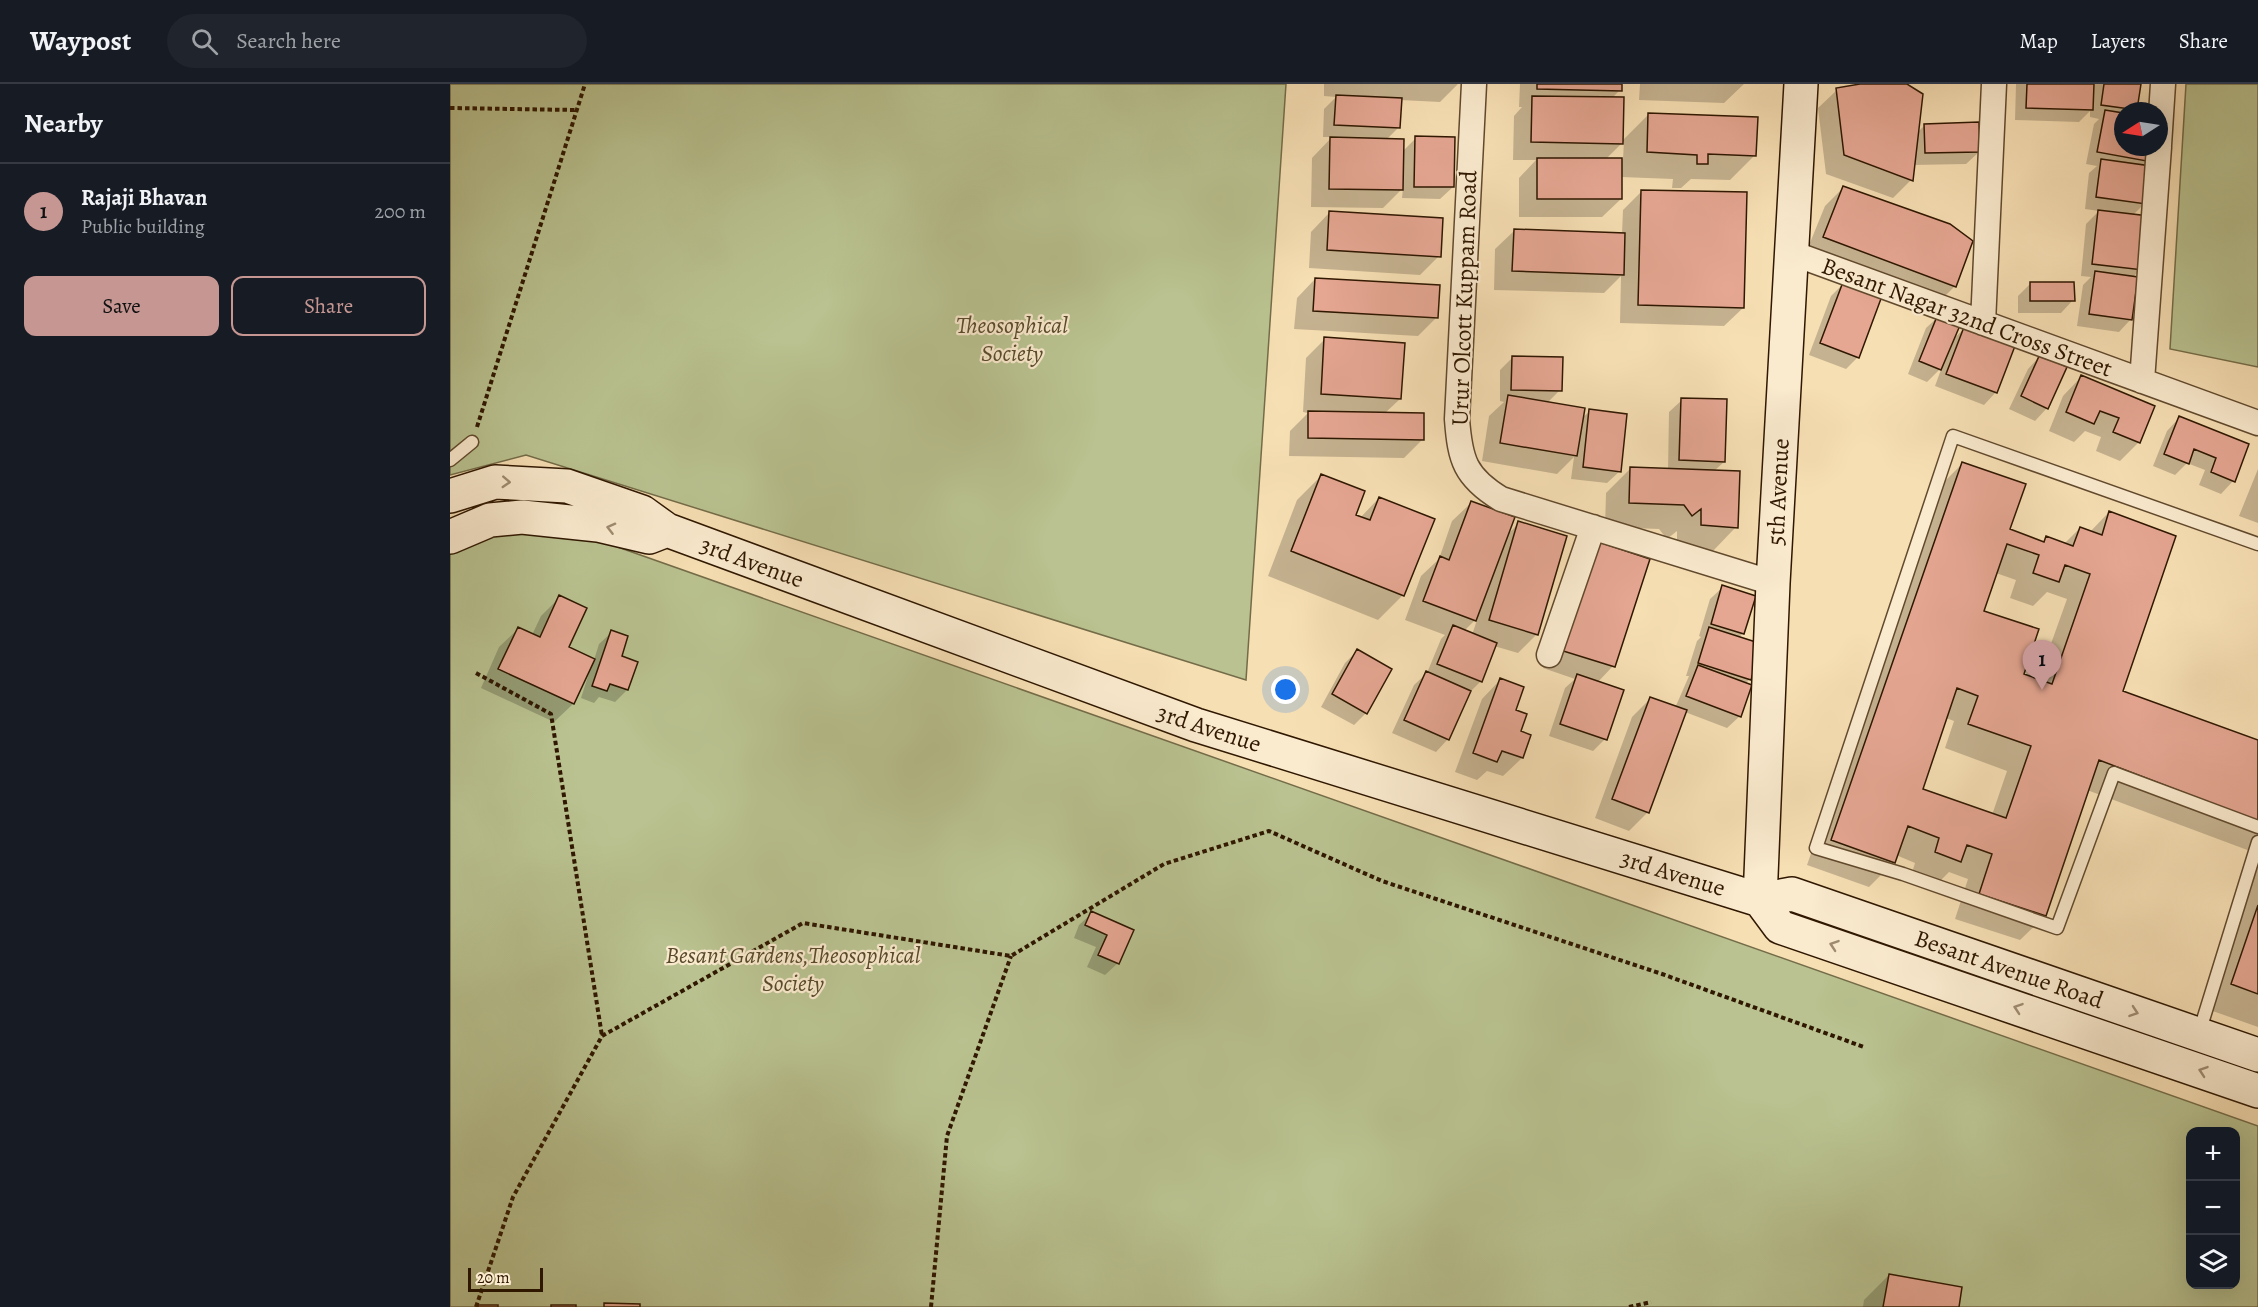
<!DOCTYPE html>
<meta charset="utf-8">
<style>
body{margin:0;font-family:Alegreya,serif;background:#20242c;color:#f1f3f6}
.controls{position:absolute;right:18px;bottom:18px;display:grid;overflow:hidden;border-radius:12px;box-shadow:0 6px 24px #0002}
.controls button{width:54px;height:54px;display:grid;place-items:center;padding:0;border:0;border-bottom:2px solid #363941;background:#171b24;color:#f1f3f6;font:30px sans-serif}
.compass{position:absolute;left:1664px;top:18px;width:54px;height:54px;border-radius:50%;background:#171b24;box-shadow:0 6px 24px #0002;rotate:258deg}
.scale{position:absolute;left:18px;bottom:15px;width:75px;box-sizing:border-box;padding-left:6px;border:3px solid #2f1700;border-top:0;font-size:16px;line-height:21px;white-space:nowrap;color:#2f1700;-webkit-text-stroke:4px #faeace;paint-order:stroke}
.you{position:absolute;left:836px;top:606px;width:21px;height:21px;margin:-15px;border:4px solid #fff;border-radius:50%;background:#1a73e8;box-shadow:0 0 0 9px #1a73e833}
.badge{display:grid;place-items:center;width:39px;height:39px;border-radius:50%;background:#c59692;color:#111;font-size:20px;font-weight:700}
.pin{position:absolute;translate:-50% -50px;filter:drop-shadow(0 2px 3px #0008)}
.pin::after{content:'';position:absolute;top:32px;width:21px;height:18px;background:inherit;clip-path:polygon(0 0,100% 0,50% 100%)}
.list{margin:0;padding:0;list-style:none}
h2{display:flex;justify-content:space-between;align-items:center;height:78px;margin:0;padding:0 24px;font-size:26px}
h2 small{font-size:20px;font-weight:400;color:#9ea1a6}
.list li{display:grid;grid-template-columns:39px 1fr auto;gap:18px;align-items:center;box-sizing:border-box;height:96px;padding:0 24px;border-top:2px solid #363941}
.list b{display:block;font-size:22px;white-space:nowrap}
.list p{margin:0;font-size:20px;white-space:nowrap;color:#9ea1a6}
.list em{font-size:20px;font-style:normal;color:#9ea1a6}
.actions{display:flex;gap:12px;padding:18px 24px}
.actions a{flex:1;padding:14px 0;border:2px solid #c59692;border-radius:12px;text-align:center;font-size:21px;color:#c59692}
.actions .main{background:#c59692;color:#111}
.icon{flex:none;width:33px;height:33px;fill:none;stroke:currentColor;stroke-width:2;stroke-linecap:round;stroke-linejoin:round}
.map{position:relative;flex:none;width:1808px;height:1223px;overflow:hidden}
header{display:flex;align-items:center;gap:36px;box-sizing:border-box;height:84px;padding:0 30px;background:#171b24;border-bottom:2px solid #363941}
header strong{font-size:28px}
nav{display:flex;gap:33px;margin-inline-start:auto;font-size:21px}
.search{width:420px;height:54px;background:#20242c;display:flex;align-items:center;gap:15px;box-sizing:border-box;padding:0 21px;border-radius:33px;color:#9ea1a6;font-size:22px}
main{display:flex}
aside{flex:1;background:#171b24}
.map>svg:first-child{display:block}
.green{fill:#b9c290;stroke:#746c48;stroke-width:1.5;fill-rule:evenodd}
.shadow{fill:#0003;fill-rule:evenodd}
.building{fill:#e5a692;stroke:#2f1700;stroke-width:1.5;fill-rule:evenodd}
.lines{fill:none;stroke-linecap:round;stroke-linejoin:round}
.lane-casing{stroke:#61492d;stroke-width:15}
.street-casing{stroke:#61492d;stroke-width:27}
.secondary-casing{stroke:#2f1700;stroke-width:36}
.path{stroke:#2f1700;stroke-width:4;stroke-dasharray:4.5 3;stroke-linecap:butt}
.lane{stroke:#faeace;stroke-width:12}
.street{stroke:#faeace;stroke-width:24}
.secondary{stroke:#faeace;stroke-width:33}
.oneway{stroke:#9f8b71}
.labels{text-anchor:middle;stroke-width:4.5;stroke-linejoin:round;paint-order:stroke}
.street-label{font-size:24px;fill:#2f1700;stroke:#faeace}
.park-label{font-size:24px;font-style:italic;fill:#584a2b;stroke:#faeace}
</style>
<header>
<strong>Waypost</strong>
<div class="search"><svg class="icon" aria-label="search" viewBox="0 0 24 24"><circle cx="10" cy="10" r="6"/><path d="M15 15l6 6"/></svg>Search here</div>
<nav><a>Map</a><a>Layers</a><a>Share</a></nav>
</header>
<main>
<aside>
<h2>Nearby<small></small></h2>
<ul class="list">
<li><span class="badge">1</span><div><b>Rajaji Bhavan</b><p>Public building</p></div><em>200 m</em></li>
</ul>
<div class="actions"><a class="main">Save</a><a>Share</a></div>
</aside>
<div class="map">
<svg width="1808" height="1223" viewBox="0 0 1808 1223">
<rect width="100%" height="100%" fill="#f7dfb4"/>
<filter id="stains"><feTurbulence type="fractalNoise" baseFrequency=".00333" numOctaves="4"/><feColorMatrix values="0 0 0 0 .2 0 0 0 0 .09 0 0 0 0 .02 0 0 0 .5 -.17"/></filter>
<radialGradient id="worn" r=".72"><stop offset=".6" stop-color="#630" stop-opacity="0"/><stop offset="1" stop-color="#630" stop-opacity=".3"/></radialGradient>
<path class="green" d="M0,0H836L796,596L76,371L0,391Z
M1736,0H1808V283L1720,265Z
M77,431L1808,1042V1223H0V447ZM1740,1048H1786V1200H1740Z"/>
<path class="shadow" d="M874,0H1008L990,18L950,16L948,44L936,56L952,68L966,54L1003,103L990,115L952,114L953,104L933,124L861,123L862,74L882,53H873L874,25L886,13L874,12Z
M1070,0H1170V6L1161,15L1172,57L1199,30L1305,71L1280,96L1241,95L1231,104H1222L1223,95L1171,93V115L1152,133H1069V94L1086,76H1063L1064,32L1072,23H1069ZM1174,57L1173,75H1156Z
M1190,0H1294L1274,19L1189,16Z
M1419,0H1454L1467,49L1475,41L1529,68L1516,80L1463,81L1461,96L1443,114L1376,90L1368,24L1387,6Z
M1566,0H1689L1686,25L1673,27V63H1704L1695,119L1682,132L1691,185L1683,193L1681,235L1669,248L1627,242L1633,201L1641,193L1631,192L1636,140L1649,127L1635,125L1639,89L1647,82L1636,80L1644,40L1649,35L1640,33V27L1629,38L1565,36Z
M1393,104L1505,202L1486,221L1355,171L1375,122Z
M1192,107L1293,224L1274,242L1170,239L1171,192L1154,209L1044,206L1045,165L1064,147L1172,150L1173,126Z
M879,129L989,172L970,191L859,184L861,148Z
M865,195L986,234L968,252L844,245L847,214Z
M1394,199L1408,273L1396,285L1359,271L1381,212Z
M1581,199L1623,216L1611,229H1568V212Z
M1489,232L1501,257L1514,245L1546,308L1534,321L1485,302L1492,283L1477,298L1458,290L1476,244Z
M875,255L950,315L935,329L973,355L954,374L839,372L840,347L858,329L853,328L856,274Z
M1590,272L1597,324L1585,337L1559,325L1578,285Z
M1063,273L1110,306L1097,319L1131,335L1140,327L1170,387L1157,399L1121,395L1124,373L1107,390L1032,377L1039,332L1054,318L1050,317V286Z
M1631,293L1703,323L1689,358L1670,377L1646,367L1651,353L1635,347L1624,358L1599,347L1613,312Z
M1232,316L1274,378L1264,387L1286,443L1262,468L1227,466V447L1217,455L1209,445L1155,443L1156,409L1180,385L1218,386L1219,328Z
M1729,334L1797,361L1783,397L1771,410L1749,401L1755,386L1737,379L1725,391L1703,382L1717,347Z
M1512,380L1558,446L1592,458L1597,454L1614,460L1630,444L1640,448L1659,428L1671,608L1808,658V770L1637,706L1595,832L1570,856L1505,835L1518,795L1499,788L1485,802L1461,792L1465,779L1446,771L1444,778L1419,803L1357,781L1488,404ZM1546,489L1566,496L1560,514L1583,522L1597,508L1617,515L1588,596L1572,591L1532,528ZM1496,634L1504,637L1495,664L1557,687L1542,731L1471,706Z
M1808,385V439L1789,432Z
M872,391L904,432L910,434L929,414L953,511L928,536L818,492L847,416Z
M1021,419L1056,452L1069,439L1087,550L1068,569L1044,562L1031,597L1017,611L998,655L986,668L942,649L964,601L977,589L991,555L995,551L955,536L971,492L989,475L1002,437ZM1028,533L1022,551L1014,547Z
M1127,477L1163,582L1147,599L1155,655L1143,667L1099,652L1115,604L1125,595L1093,584Z
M1273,503L1293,549L1289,554L1300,595L1295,600L1290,632L1277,644L1235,628L1198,728L1179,747L1145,734L1182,633L1201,614L1225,624L1239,592H1236L1247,557L1251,553L1249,552L1260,515Z
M110,513L117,564L144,576L149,560L162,548L177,606L165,618L149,613L144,619L131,614L140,586L138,585L123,620L104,638L31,604L49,563L68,545L82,551L91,532Z
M907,567L916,629L904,641L871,623L895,579Z
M1050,596L1064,627L1069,648L1080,652L1072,674L1053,692L1037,687L1027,696L1005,688L1032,615Z
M1808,776V943L1757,925Z
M642,829L682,847L668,879L655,891L637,883L646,863L624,854L629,841Z
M1439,1191L1507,1223H1413L1414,1216Z"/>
<path class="building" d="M1087,0H1172V7L1087,5Z
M1410,0H1457L1473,10L1463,97L1394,71L1386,4Z
M1577,0H1644L1643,26L1576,24Z
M1654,0H1691L1687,26L1651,21Z
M886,11L952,14L950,44L884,41Z
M1082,12L1174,13L1173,60L1081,58Z
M1655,26L1673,29V63H1705L1702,78L1647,68Z
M1198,29L1308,33L1306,72L1258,70V80H1247V71L1197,68Z
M1529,38L1530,68L1475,69L1474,40Z
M965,52L1005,53L1004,103H964Z
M880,53L954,55L953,106L879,105Z
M1087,74H1172V115H1087Z
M1651,75L1701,82L1696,120L1646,113Z
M1393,102L1500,140L1523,157L1506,203L1373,153Z
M1191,106L1297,108L1294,224L1188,221Z
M1648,126L1699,132L1693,186L1642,180Z
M879,127L993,134L991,173L877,166Z
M1064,145L1175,149L1174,191L1062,187Z
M1645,187L1688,193L1682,236L1639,230Z
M865,194L990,201L988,234L863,227Z
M1393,198L1432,212L1409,274L1370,259Z
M1580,198H1624L1625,217H1580Z
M1488,230L1511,239L1491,286L1469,277Z
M1514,243L1565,262L1547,309L1496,290Z
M874,253L955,259L951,315L871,310Z
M1590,270L1617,283L1598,325L1571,312Z
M1062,272L1113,273L1112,307L1061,306Z
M1631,291L1705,322L1690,359L1663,348L1669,334L1650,327L1644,340L1616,328Z
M1058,311L1135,324L1127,372L1050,359Z
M1231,314L1277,315L1275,378L1229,376Z
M1139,325L1177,330L1171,388L1133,383Z
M858,327L974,329V356L858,354Z
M1729,332L1799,360L1785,398L1761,388L1766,374L1744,365L1739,380L1714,370Z
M1512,378L1576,400L1560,445L1594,458L1596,452L1623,462L1630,443L1652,451L1659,427L1726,452L1673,607L1808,656V737L1649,676L1596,832L1529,810L1542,770L1517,761L1511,778L1485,768L1489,754L1458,742L1445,779L1381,756ZM1557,460L1589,471L1583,489L1609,498L1615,481L1640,490L1602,600L1574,590L1589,545L1534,527ZM1507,604L1528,612L1518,640L1581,662L1556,734L1473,705Z
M1180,383L1290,387L1288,444L1251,441V425L1242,432L1234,421L1179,419Z
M871,390L915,407L906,431L920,436L929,413L985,435L954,512L841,467Z
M1021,417L1065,433L1026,537L973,517L990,472L999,476Z
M1068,437L1117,452L1088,551L1039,536Z
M1146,457L1200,475L1165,583L1110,566Z
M1272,501L1306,512L1294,550L1261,540Z
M109,511L137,524L119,563L145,575L124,620L48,585L68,543L90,553Z
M1003,541L1047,559L1032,598L987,580Z
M1259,543L1312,560L1301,596L1248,579Z
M161,546L178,552L172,572L188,578L178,606L160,600L157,607L142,602Z
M907,565L942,585L917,630L882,610Z
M1248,581L1302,601L1291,633L1236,612Z
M976,587L1021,607L999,656L954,636Z
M1127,590L1174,606L1157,656L1110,640Z
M1050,594L1074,603L1066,626L1077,630L1071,647L1081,651L1073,674L1052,667L1047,678L1023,669Z
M1200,613L1237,626L1199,729L1162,715Z
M1808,821V910L1781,900Z
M641,827L684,846L669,880L648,871L657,851L635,841Z
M1439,1190L1512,1203L1509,1223H1433Z
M154,1219L190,1220V1223H154Z
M28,1221H48V1223H28Z
M101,1221H126V1223H101Z"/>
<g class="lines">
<defs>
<path id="lane" d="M0,376L22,358
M1808,460L1503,352L1366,764L1453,790L1607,844L1664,689L1808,743
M1749,949L1808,758"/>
<path id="street" d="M1024,0L1007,335C1010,376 1015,393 1051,415L1323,499
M1709,61L1713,0
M1342,169L1808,339
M1533,239L1544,0
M1692,297L1709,63
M1099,571L1143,443"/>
<path id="secondary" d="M0,412L45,398L117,402L192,428L217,446L746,641L1310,816L1342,810L1808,971
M0,453L40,436L72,433L148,441L199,453L217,446
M1310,816L1323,499L1351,0
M1310,816L1330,843L1808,1007"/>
</defs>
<use href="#lane" class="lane-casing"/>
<use href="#street" class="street-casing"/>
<use href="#secondary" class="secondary-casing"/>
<path class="path" d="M0,24L125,26
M27,343L135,0
M26,589L101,630L152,952
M26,1223L63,1113L152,952L353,839L561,872L714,780L819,747L932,797L1212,890L1414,963
M481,1223L497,1052L561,872
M1179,1223L1201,1218"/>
<use href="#lane" class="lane"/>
<use href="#street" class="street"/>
<use href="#secondary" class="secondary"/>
</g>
<defs><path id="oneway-chevron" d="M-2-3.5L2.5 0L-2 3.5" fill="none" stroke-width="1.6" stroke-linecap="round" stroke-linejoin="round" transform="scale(1.5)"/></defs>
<g class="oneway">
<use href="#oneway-chevron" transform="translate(56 398) rotate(3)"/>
<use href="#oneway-chevron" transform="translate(161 444) rotate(-166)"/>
<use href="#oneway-chevron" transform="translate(1384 861) rotate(-161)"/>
<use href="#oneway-chevron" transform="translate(1568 924) rotate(-161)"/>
<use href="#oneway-chevron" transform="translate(1684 928) rotate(19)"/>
<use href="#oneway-chevron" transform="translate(1753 987) rotate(-161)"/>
</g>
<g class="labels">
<g class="street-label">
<text transform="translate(1014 214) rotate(-88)" y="8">Urur Olcott Kuppam Road</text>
<text transform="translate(1517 233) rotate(20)" y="8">Besant Nagar 32nd Cross Street</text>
<text transform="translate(1328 408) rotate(-87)" y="8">5th Avenue</text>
<text transform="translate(302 478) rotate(20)" y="8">3rd Avenue</text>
<text transform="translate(759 644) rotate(18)" y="8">3rd Avenue</text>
<text transform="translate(1223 789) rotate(17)" y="8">3rd Avenue</text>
<text transform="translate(1559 885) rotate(19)" y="8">Besant Avenue Road</text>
</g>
<g class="park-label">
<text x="562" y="249">Theosophical<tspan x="562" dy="28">Society</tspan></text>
<text x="343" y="879">Besant Gardens,Theosophical<tspan x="343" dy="28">Society</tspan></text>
</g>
</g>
<rect width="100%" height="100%" filter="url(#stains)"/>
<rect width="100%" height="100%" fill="url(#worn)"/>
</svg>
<div class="controls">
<button>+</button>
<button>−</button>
<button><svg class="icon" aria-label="layers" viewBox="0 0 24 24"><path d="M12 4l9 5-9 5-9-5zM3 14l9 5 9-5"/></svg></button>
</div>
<svg class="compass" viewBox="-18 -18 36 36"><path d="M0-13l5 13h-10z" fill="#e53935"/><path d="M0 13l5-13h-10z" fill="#9ea1a6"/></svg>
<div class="scale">20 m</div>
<div class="you"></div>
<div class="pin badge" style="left:1592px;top:606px">1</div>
</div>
</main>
